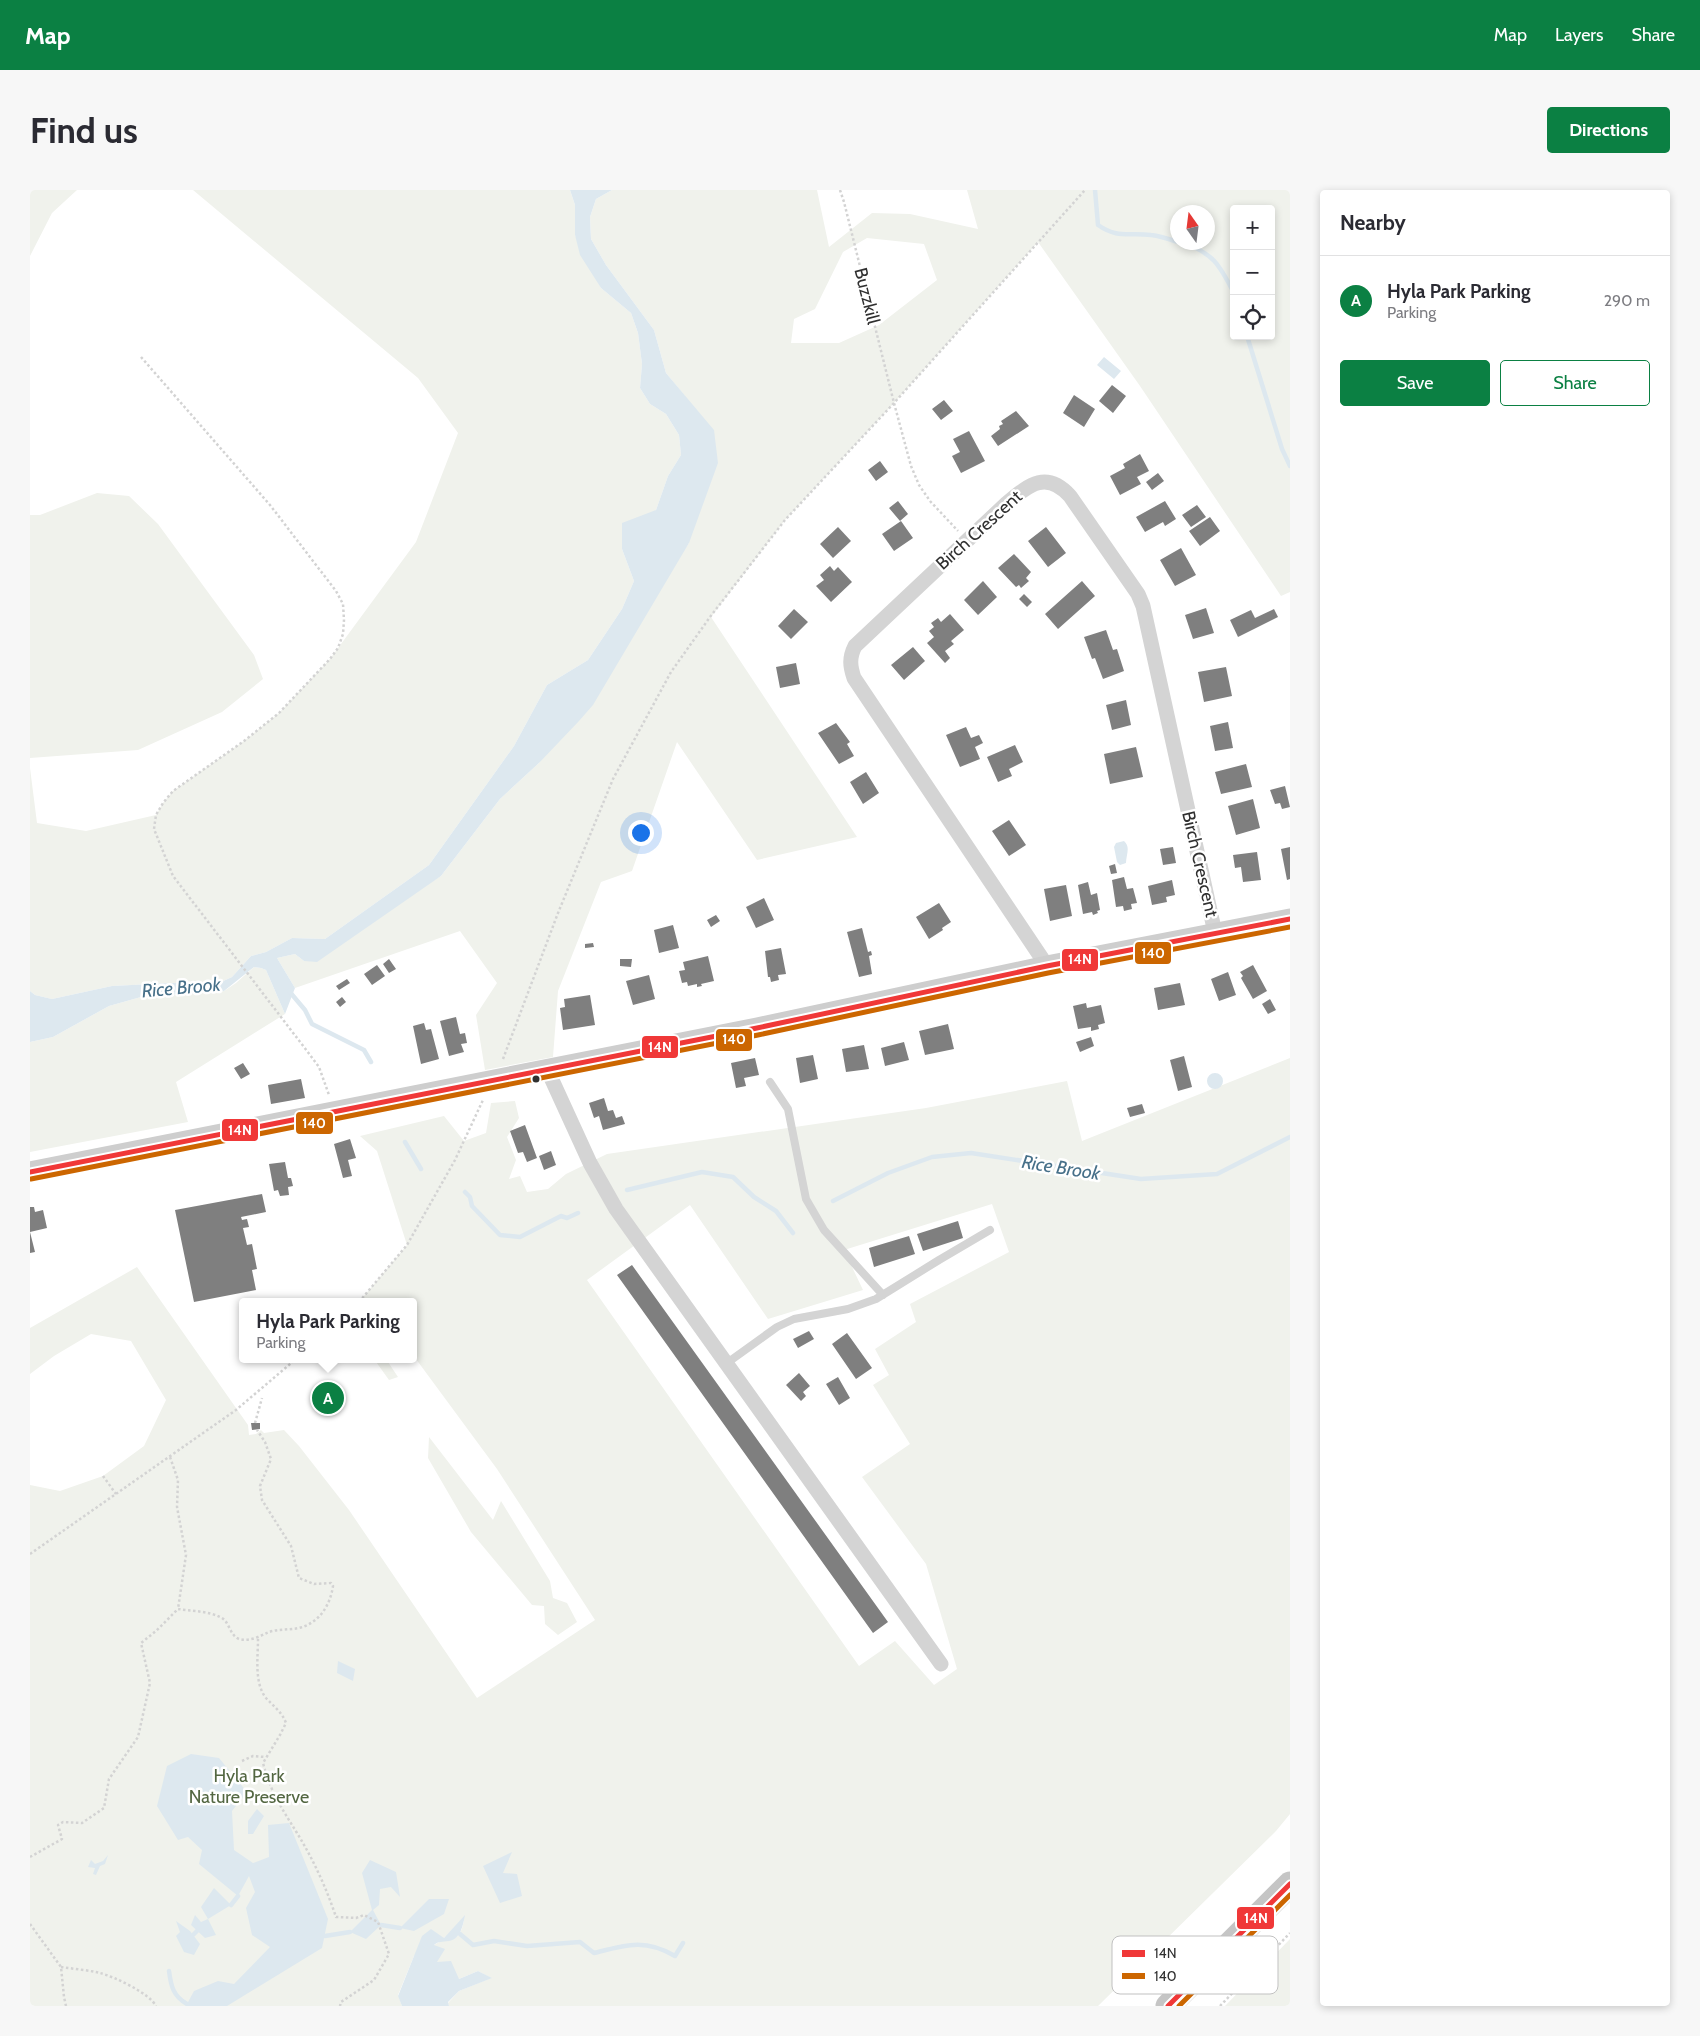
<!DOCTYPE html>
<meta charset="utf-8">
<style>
body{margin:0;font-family:Cabin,sans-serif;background:#f7f7f7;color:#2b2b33}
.controls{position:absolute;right:15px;top:15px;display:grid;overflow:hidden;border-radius:5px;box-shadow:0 2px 8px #0003}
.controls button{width:45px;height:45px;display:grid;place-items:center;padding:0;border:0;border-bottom:1px solid #e1e1e2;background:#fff;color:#2b2b33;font:25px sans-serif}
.compass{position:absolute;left:1140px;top:15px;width:45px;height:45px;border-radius:50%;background:#fff;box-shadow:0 2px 8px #0003;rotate:346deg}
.you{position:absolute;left:610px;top:642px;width:18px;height:18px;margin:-12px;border:4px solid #fff;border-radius:50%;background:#1a73e8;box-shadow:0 0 0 8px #1a73e833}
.badge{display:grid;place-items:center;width:32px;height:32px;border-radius:50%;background:#0b8043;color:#fff;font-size:16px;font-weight:700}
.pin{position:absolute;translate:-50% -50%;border:2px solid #fff;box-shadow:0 1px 5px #0006}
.popup{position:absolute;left:209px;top:1108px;width:178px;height:65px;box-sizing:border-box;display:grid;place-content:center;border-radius:5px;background:#fff;filter:drop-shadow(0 1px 4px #0005);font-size:16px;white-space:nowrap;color:#7c7c81}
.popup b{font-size:19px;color:#2b2b33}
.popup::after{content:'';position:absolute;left:50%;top:100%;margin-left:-10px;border:10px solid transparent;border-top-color:#fff}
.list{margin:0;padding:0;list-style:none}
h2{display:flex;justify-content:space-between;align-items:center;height:65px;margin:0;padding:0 20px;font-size:21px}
h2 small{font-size:16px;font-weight:400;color:#7c7c81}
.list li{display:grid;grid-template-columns:32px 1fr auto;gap:15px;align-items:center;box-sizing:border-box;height:90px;padding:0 20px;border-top:1px solid #e1e1e2}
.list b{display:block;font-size:19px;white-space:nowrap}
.list p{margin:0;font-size:16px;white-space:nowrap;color:#7c7c81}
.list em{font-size:16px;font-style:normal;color:#7c7c81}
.actions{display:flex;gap:10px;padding:15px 20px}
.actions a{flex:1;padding:11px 0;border:1px solid #0b8043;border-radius:5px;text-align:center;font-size:18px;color:#0b8043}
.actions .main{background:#0b8043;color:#fff}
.icon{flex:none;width:28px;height:28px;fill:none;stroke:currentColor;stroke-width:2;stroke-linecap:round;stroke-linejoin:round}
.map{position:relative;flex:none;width:1260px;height:1816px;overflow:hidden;border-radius:5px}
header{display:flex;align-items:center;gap:30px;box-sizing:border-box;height:70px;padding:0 25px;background:#0b8043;color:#fff}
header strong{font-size:24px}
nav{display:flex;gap:28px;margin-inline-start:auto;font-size:18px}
.intro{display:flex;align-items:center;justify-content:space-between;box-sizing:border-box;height:120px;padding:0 30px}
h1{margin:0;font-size:35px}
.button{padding:12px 22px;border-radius:5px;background:#0b8043;color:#fff;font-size:18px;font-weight:700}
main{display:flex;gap:30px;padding:0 30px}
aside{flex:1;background:#fff;border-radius:5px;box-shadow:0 2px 8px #0003}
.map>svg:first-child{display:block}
.green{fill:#f0f2ec;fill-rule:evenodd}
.water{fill:#dde8ef}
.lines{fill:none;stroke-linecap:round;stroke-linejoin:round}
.stream{stroke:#dde8ef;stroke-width:4.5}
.building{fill:#7f7f7f}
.path{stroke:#d3d3d3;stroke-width:2.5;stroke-dasharray:2.5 2.5;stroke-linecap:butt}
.service{stroke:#d4d4d4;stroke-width:8}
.minor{stroke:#d4d4d4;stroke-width:15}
.secondary{stroke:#cecece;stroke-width:21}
.trunk{stroke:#c5c5c5;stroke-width:25}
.bus-1-casing{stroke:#fff;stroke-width:9}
.bus-2-casing{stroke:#fff;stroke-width:9}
.bus-1{stroke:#f03838;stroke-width:5}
.bus-2{stroke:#c60;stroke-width:5}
.bus-dot{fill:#303030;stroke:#fff;stroke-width:2}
.labels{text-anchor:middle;stroke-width:5;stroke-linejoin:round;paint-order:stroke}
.street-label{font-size:18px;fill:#303030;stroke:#fff}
.park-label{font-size:18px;fill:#536742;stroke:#fff}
.water-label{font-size:19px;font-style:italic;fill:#477089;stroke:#fff}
.key{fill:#fff;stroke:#c1c1c1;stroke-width:1}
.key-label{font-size:14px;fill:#303030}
.line-badge{stroke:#fff;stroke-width:2}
.badge-label{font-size:14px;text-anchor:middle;font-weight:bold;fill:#fff}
</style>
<header>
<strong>Map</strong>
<nav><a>Map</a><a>Layers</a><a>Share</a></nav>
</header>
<div class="intro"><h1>Find us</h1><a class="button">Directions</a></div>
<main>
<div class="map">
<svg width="1260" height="1816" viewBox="0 0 1260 1816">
<rect width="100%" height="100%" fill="#fff"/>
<path class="green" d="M0,0H47L22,23L0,66Z
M163,0H540L545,15V45L571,98L601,123L608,143L612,174L610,198L620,214L636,224L649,245L651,265L638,286L626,320L592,359L604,391L592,419L558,470L517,495L484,556L399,675L295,749L262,748L236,762L221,766L202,787L189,793H141L82,796L22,809L5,805L0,801V578L7,633L56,641L126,625L133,613L143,601L214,551L249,523L300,469L386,352L428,243L388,188Z
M582,0H787L799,57L842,23L880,24L948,39L937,0H1260V402L1251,406L1110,196L1008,52L864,213L755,330L681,427L827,647L727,670L647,552L602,681L571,692L528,801L523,867L455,880L446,825L467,793L430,741L265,798L247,768L265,764L274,771L411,686L470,609L509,573L659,353L655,206L636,183L624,140L576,75L561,49L560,27L566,9ZM1204,19H1241V146H1204ZM1148,22H1178V52H1148ZM837,48L894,54L907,90L849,135L809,153H761L764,129L785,119L813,62Z
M67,303L99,306L128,334L224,465L233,489L192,522L108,560L0,568V325H10Z
M224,777L231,778L236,780L255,824L146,892L158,932L0,962V852L23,847L79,816L111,807L194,801L206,793Z
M1260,868V1624L1246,1641L1068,1816H419L418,1813L429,1801L461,1788L448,1781L429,1789L407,1772L403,1756C418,1744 429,1758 434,1730L414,1748L384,1766L368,1805L372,1816H0V1295L30,1301L73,1286L114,1256L136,1210L101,1151L61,1144L24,1166L0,1184V1138L107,1077L218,1235L219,1245L226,1244L231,1240L234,1243L254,1240L269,1256L319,1320L447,1508L565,1430L467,1279L383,1165V1112H329L377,1055L347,961L330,946L414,926L434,951L456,943L461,913L485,911L489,928L477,947L486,970L479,989L490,986L497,1002L518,999L536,984L577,964L896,918L1037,891L1052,951ZM962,1014L979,1062L880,1114L886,1132L845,1159L859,1185L843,1195L880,1254L832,1287L896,1374L927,1479L904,1495L865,1451L829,1476L557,1090L660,1015L738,1129L833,1100L814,1060Z
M344,1169H356L368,1187L359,1190Z
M399,1247L463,1330L471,1311L520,1391L523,1408L537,1413L547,1432L528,1445L515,1434L514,1416L502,1415L441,1342L398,1268Z
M1260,1749V1816H1195Z"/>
<path class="water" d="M540,0H582L566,9L560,27L561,49L576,75L624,140L636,183L684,240L688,273L659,353L563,515L549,531L509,573L470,609L411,686L287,772L274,771L265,764L247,768L265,798L255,824L236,780L231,778L224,777L194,801L111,807L79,816L23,847L0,852V801L5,805L22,809L82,796L141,793H189L202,787L221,766L236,762L262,748L295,749L399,675L484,556L517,495L558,470L592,419L604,391L592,359V333L626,320L638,286L651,265L649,245L636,224L620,214L610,198L612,174L608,143L601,123L571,98L550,65L545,45V15Z
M1074,167L1091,181L1084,189L1067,175Z
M1094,651C1101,657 1096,665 1096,673L1090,675L1087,672L1084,657L1086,653Z
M1177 891a8 8 0 1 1 16 0a8 8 0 1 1-16 0Z
M308,1471L325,1479L323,1491L307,1483Z
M161,1564L189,1568L217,1602L202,1621L204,1660L223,1673L239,1667L238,1635L259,1633L298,1729L292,1758L197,1816H158L157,1814L164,1801L188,1791L204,1794L240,1757L222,1745L216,1718L225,1702L219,1686L208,1706L169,1674L172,1660L158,1647L148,1650L127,1616L137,1576Z
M227,1619L234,1626L223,1644H218V1631Z
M482,1662L473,1683L487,1684L492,1706L470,1713L453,1676Z
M78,1665L75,1674L70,1676L66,1685L63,1684L65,1678L58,1677L61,1670L65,1674L73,1671Z
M340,1670L366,1682L370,1707L361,1697L350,1699L349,1715L343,1720L351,1735L336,1749L320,1742L342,1720L332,1683Z
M184,1698L201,1715L178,1729L186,1745L175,1748L161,1735L165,1725L171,1732L178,1729L171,1717Z
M399,1709H419L414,1724L384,1741L370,1738Z
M435,1725C433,1735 431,1749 419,1751C412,1752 409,1751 404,1755L415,1759L407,1772L421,1771L429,1789L448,1781L462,1788L429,1801L418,1812L419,1816H372L368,1806L392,1746L401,1739L414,1748Z
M146,1731L160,1741L170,1754L164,1765L154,1762L146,1746L150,1742Z"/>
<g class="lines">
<path class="stream" d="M1065,0L1068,35C1088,49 1099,42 1121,45C1130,46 1139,49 1148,52
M1152,52C1184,64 1189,74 1204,103
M1217,146L1252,259L1260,276
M259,801L275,820L282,834L334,860L341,872
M375,952L391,979
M597,1000L672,982L703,987L724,1007L746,1021L763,1043
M435,1002L440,1007L442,1016L470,1045L490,1047L531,1026L537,1028L548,1023
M803,1011L858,983L902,967L941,963L1111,989L1187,984L1260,947
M201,1715L208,1706
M351,1735L370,1738
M430,1744L443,1755L464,1751L497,1756L550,1752L564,1763C595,1755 615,1748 645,1766L653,1753
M163,1745L167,1741
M295,1746L320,1742
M139,1781C141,1796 143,1806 157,1814"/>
</g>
<path class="building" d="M1082,195L1096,206L1083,223L1069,211Z
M1044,205L1065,219L1054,237L1033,223Z
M914,210L923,221L911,230L902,219Z
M986,221L999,236L968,256L961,246L970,239L969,236L973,234L971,231Z
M939,241L955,271L931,283L922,266L930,262L923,249Z
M1110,264L1119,281L1107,287L1111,294L1090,305L1080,286L1095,278L1093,274Z
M850,271L858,282L846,291L838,280Z
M1128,283L1134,291L1122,300L1116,292Z
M868,311L878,324L870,331L859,318Z
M1135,311L1146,329L1135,336L1133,332L1115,342L1106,327Z
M1167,315L1176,327L1161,337L1152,325Z
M1180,327L1190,341L1170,356L1159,341Z
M871,331L883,348L864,361L852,344Z
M808,337L821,351L803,368L790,354Z
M1016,337L1036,363L1018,377L998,351Z
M1151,358L1166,385L1145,396L1130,370Z
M984,364L1001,382L996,388L999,391L991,398L989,395L986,397L968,378Z
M800,376L804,381L808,377L822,392L801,412L786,396L794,390L790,385Z
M953,391L967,407L948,425L934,410Z
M1052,391L1065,406L1028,439L1015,424Z
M994,404L1002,412L997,417L989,409Z
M1176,418L1184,443L1163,449L1155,425Z
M764,419L778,432L761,449L748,436Z
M1244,419L1248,427L1208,447L1200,430L1221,420L1225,428Z
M920,424L934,440L921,451L924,454L915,461L920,468L915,473L897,453L904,447L899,441L904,437L901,433L908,428L911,432Z
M1076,440L1083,460L1087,459L1094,481L1073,489L1065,468L1062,469L1054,447Z
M883,457L895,471L874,490L861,475Z
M766,473L770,494L750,498L746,477Z
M1196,477L1202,506L1174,512L1168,482Z
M1096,510L1101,535L1082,540L1076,515Z
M1198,532L1203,558L1185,561L1180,536Z
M806,533L820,552L817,554L824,566L809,574L788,543Z
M936,537L941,548L949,545L953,553L945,557L950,569L930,577L916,545Z
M985,555L993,572L979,579L982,586L968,592L957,567Z
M1106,557L1113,587L1080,594L1074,564Z
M1216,574L1222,597L1191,604L1185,582Z
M836,582L849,603L833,614L820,592Z
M1255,596L1260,617L1252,619L1250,613L1245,614L1240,600Z
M1223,609L1230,638L1206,645L1198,616Z
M979,630L996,655L979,666L962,641Z
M1143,657L1146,673L1133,675L1130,659Z
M1260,657V689L1257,690L1251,659Z
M1227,662L1231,690L1213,692L1211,677L1205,678L1203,665Z
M1085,674L1087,683L1081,684L1079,676Z
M1094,687L1097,699L1103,698L1107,713L1101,714L1102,719L1094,721L1093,716L1086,717L1082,690Z
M1142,690L1145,705L1136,707L1137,712L1122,715L1118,696Z
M1058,692L1061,705L1067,703L1070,720L1067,721L1068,723L1063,725L1062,722L1053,724L1048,695Z
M1036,695L1042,726L1020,731L1014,699Z
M734,708L744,730L726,738L716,717Z
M909,713L921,732L912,738L913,740L899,749L886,727Z
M686,725L690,731L681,737L677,730Z
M643,735L649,758L629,763L624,740Z
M832,738L838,762L841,761L842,765L839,766L842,784L829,787L817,742Z
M563,753L564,757L555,758V754Z
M751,758L756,784L748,785L749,790L741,792L740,787H738L735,761Z
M678,766L684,791L671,794L672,796L667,797V794L658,796L657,792L652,793L649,781L655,780L653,772Z
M359,769L366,779L359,783L353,774Z
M590,769H602L601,777L590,776Z
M347,775L355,786L342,795L334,784Z
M1223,775L1237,801L1223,809L1211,788L1213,786L1210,782Z
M1198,782L1206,805L1189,811L1181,789Z
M619,785L625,809L603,815L596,791Z
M317,789L320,793L309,800L306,796Z
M1150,793L1155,815L1128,820L1124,798Z
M560,805L565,835L533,840L530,818L535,817L534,809Z
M312,807L316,812L310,817L306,812Z
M1240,809L1246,820L1238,824L1232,814Z
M1056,813L1057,818L1071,815L1075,833L1068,835L1069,839L1061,841V837L1048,839L1043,816Z
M426,827L430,844L435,843L437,853L431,854L434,862L419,866L410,831Z
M394,833L396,840L401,839L409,869L391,874L383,836Z
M918,834L924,859L895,865L889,841Z
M1061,847L1064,856L1050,862L1046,852Z
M874,852L879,870L855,876L851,858Z
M834,855L839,879L816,882L812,859Z
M783,865L788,889L770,893L766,868Z
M1154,866L1162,897L1148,901L1140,870Z
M725,868L729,885L714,888L716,896L706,898L701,873Z
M213,873L220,884L211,889L204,878Z
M271,889L275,908L241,914L238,895Z
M574,908L578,921L583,920L586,928L592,926L595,934L573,940L569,926L564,928L559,913Z
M1112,914L1115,923L1100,927L1097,918Z
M495,935L507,968L497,972L493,962L488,963L480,941Z
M320,949L326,968L318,970L322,986L313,988L304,954Z
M521,961L526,975L514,980L509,966Z
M255,972L258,988H261L263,996L258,997L259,1005L250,1006L248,1000L244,1001L239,974Z
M232,1004L236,1022L211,1027L212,1030L217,1029L219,1037L213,1038L217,1055L222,1054L227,1079L222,1080L226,1100L164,1112L145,1020Z
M0,1017H4L5,1022L13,1020L17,1038L0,1042Z
M928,1031L933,1048L893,1061L887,1044Z
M0,1042L5,1062L0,1063Z
M879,1046L885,1064L844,1077L839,1058Z
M602,1075L858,1432L843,1443L587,1085Z
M779,1141L784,1149L768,1158L763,1149Z
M817,1143L842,1178L826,1189L802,1154Z
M769,1183L780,1196L773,1202L776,1206L771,1211L756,1195Z
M808,1187L820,1208L809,1215L796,1194Z
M221,1233H230V1239L222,1240Z"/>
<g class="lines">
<path class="path" d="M810,0L814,12L864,213L881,276L889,295L900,311L928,341
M111,167L240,315L306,401L313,414L314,430L313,444L308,458L300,469L249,523L214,551L143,601L133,613L126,625L124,639L143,686L277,861L289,877L299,905
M473,869L528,723L583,589L641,482L680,427L755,330L864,213L1055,0
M329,1112L377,1055L425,970L453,910
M225,1233L232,1208
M140,1267L148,1290L147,1317L156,1365L148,1419
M73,1286L86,1304
M0,1364L206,1220L266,1169
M228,1449C228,1467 224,1493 236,1508C244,1517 252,1522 256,1533L250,1545L233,1573C241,1603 251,1617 267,1643C283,1669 296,1697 306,1727L326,1728L334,1725L348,1732L359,1764L344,1790L311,1812L310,1816
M212,1571L223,1566L235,1567
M0,1667L32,1649L28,1635L33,1632L52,1633L74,1618L79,1589L108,1547L120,1493L111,1453L126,1441L148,1419C161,1421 178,1421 190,1427C200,1431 199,1445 209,1449C220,1452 230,1446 239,1442C248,1439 259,1440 269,1438C289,1433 300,1416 303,1396L301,1393L284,1394L269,1388L261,1356L232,1310L230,1296L241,1269L235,1252L227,1240
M0,1734L31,1777L34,1807L36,1816
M31,1777C44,1779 58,1780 70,1783C85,1787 119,1803 126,1816
M1190,1816L1260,1743"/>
<path class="service" d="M740,892L758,919L776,1009L794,1040L853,1105
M697,1173L747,1137L764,1129L818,1119L846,1109L909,1070L960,1040"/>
<path class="minor" d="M1017,776L824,488C820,476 819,468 825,456L977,313C999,295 1016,280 1040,306L1108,404L1113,416L1185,743
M517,879L560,973L586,1019L911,1474"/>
<path class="secondary" d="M0,982L727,838L1017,776L1260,729"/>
<path class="trunk" d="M1138,1816L1260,1694"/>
<defs>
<path id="bus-1" d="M0,982L727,838L1017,776L1260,729
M1138,1816L1260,1694"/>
<path id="bus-2" d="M1,989L728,845L1018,783L1260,737
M1149,1816L1260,1705"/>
</defs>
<use href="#bus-1" class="bus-1-casing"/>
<use href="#bus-2" class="bus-2-casing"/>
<use href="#bus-1" class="bus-1"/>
<use href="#bus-2" class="bus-2"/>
</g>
<circle class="bus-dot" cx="506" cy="889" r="4.5"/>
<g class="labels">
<g class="street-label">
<text transform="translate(837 106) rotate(76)" y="6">Buzzkill</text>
<text transform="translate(949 340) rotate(-42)" y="6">Birch Crescent</text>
<text transform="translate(1170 674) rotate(77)" y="6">Birch Crescent</text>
</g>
<g class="park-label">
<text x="219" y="1592">Hyla Park<tspan x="219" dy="21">Nature Preserve</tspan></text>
</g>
<g class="water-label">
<text transform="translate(151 797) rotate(-5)" y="7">Rice Brook</text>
<text transform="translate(1031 977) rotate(9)" y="7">Rice Brook</text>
</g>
</g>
<rect x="1082" y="1746" width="166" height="58" rx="8" class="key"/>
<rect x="1092" y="1760" width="23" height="7" fill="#f03838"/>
<rect x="1092" y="1783" width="23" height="6" fill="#c60"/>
<g class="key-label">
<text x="1124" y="1768">14N</text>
<text x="1124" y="1791">140</text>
</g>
<g class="line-badge">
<rect x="1104" y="751" width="38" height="24" rx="5" fill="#c60"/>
<rect x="1031" y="758" width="38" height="24" rx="5" fill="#f03838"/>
<rect x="685" y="838" width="38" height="24" rx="5" fill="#c60"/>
<rect x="611" y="845" width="38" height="24" rx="5" fill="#f03838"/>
<rect x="265" y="921" width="39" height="24" rx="5" fill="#c60"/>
<rect x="191" y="928" width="38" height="24" rx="5" fill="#f03838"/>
<rect x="1206" y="1716" width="39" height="24" rx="5" fill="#f03838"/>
</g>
<g class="badge-label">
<text x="1123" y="768">140</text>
<text x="1050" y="774">14N</text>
<text x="704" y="854">140</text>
<text x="630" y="862">14N</text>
<text x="284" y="938">140</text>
<text x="210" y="945">14N</text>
<text x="1226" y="1733">14N</text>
</g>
</svg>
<div class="controls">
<button>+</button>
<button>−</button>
<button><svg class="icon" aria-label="locate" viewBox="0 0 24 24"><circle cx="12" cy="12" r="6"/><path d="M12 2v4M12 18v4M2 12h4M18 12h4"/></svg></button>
</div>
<svg class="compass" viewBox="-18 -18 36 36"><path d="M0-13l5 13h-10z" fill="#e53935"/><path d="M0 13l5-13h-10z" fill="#7c7c81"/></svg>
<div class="you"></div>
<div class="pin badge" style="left:298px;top:1208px">A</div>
<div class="popup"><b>Hyla Park Parking</b>Parking</div>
</div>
<aside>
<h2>Nearby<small></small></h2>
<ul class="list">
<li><span class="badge">A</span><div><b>Hyla Park Parking</b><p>Parking</p></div><em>290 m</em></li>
</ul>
<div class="actions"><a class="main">Save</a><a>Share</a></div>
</aside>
</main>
